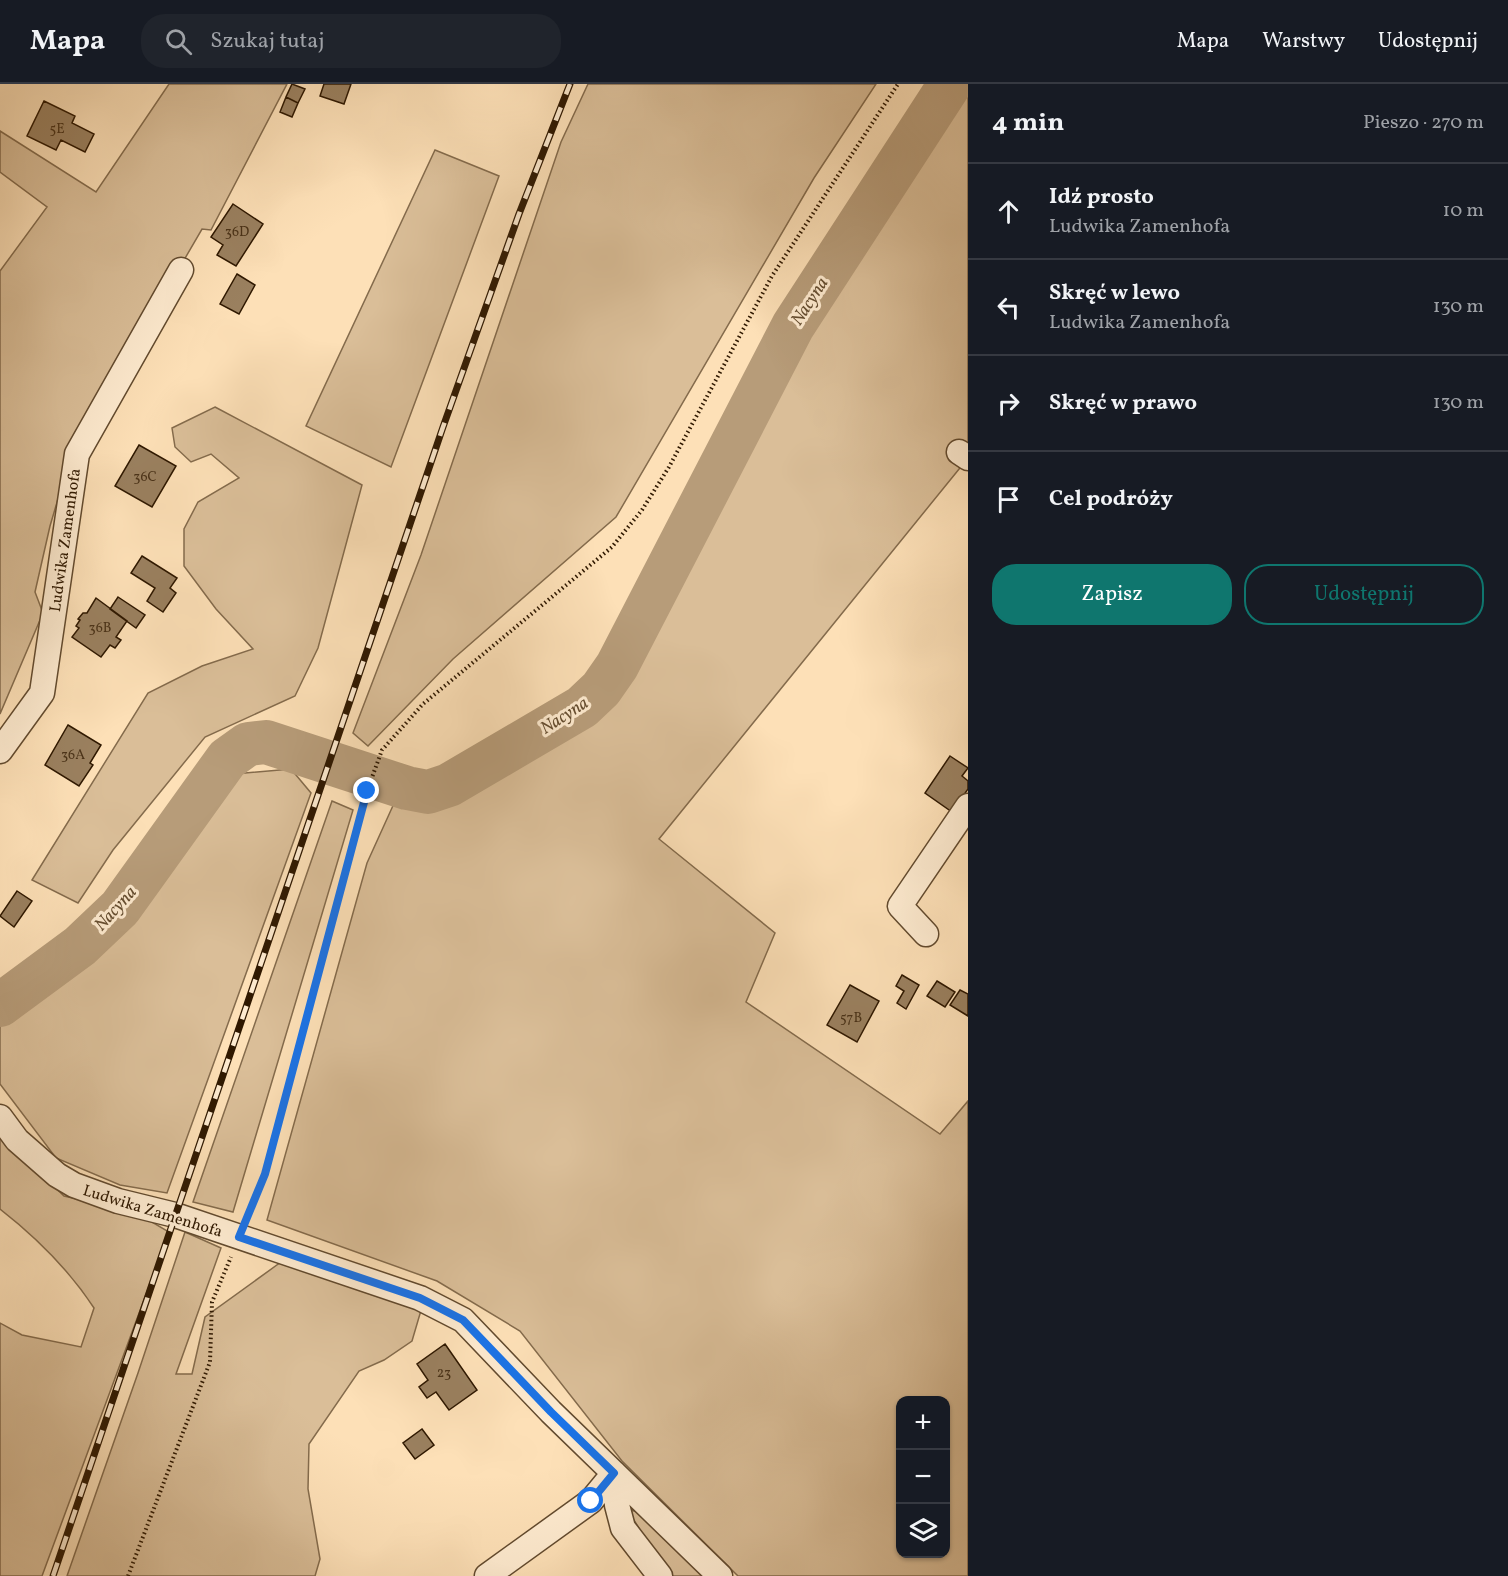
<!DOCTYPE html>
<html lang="pl">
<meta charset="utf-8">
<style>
body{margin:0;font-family:Vollkorn,serif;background:#20242c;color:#f1f3f6}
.controls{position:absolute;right:18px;bottom:18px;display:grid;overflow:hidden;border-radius:12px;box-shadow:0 2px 4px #0004}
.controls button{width:54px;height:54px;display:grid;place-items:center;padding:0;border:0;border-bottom:2px solid #363941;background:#171b24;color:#f1f3f6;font:30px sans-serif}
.stop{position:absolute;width:18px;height:18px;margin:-14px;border:4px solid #1a73e8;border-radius:50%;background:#fff}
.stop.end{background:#1a73e8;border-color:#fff;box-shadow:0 2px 6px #0008}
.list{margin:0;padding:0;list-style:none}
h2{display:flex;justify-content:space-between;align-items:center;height:78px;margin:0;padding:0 24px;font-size:26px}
h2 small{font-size:20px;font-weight:400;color:#9ea1a6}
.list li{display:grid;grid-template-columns:39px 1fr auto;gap:18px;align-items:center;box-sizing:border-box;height:96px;padding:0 24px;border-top:2px solid #363941}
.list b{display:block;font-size:22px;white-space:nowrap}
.list p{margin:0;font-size:20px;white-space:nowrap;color:#9ea1a6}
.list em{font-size:20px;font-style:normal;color:#9ea1a6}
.actions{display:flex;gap:12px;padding:18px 24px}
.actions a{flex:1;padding:14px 0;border:2px solid #0f766e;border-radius:24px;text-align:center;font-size:21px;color:#0f766e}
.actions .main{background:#0f766e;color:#fff}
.icon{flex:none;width:33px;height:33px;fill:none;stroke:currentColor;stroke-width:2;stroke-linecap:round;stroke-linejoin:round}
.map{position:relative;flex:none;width:968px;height:1492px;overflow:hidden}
header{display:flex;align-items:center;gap:36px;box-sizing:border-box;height:84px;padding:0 30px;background:#171b24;border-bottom:2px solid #363941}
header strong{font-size:28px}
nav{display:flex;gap:33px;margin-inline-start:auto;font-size:21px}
.search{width:420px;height:54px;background:#20242c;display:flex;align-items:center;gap:15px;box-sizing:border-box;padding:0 21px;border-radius:24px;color:#9ea1a6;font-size:22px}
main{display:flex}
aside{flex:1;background:#171b24}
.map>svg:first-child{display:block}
.green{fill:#dabe98;stroke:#846b4c;stroke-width:1.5;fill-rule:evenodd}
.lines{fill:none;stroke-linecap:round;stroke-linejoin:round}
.river{stroke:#b79c79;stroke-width:44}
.building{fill:#9a805f;stroke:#2f1800;stroke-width:1.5}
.minor-casing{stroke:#624a2e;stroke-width:27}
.path{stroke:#2f1800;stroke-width:4;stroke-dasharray:1.5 3;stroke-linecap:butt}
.minor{stroke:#feebd0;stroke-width:24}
.rail-casing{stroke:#2f1800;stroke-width:7}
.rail{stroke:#feebd0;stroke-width:4.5;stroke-dasharray:14;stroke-linecap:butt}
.route{stroke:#1a73e8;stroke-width:8}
.labels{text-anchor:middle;stroke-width:6;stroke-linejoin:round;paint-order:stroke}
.number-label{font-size:14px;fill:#4a3218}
.street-label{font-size:16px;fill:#2f1800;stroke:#feebd0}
.water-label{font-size:18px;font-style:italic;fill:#654d30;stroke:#feebd0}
</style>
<header>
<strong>Mapa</strong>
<div class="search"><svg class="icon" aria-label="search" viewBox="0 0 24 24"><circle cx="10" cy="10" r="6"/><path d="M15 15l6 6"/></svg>Szukaj tutaj</div>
<nav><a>Mapa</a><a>Warstwy</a><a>Udostępnij</a></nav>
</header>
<main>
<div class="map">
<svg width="968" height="1492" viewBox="0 0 968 1492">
<rect width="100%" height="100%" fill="#fde0b7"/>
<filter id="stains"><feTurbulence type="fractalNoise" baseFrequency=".00333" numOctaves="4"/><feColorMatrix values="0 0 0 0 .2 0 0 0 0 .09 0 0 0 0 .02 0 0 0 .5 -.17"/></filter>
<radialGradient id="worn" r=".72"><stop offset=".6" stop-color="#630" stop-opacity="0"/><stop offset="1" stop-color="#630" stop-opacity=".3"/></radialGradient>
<path class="green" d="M169,0H287L211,146L202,145L71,371L50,442L35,508L43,529L0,630V187L47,123L0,88V47L96,108Z
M588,0H876L814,94L616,433L453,575L368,662L353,649L421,471L561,58Z
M960,0H968V374L659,755L775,849L746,918L940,1050L968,1017V1492H738L622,1377L520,1247L437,1197L267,1136L367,779L396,715L434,720L480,696L586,632L620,594L798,251ZM900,1316H946V1470H900Z
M435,66L499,92L391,383L306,342Z
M215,323L362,401L318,564L295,612L205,653L113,766L78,819L32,796L148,609L202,582L253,565L216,525L184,482V445L198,418L239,394L211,370L191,378L175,363L172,344Z
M291,685L311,709L167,1109L120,1101L56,1074L0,1000V942C44,915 95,876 132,839L128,832L160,785L234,690Z
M332,717L353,726L233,1128L193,1118Z
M0,1050L64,1112L135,1128L169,1148L42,1492H0V1239L22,1251L81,1263L94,1224C69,1186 36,1153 0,1125Z
M185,1148L221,1164L176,1290H192L205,1233L281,1178L422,1223L412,1257L384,1276L359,1287L309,1360L308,1405L320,1475L315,1492H67L138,1289Z
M627,1425L645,1430L711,1492H662L647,1457Z"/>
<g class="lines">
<path class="river" d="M0,921L80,862L120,824L227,675L248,660L266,658L407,704L428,708L449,701L582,623L601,605L617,582L793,242L950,0"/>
</g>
<path class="building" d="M292,0L305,5L298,19L286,13Z
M324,0H351L344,20L320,12Z
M286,13L298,19L292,33L280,28Z
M44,17L75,32L72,39L94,50L85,68L61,56L56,66L27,52Z
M233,120L263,140L236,182L217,171L223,161L211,153Z
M237,190L255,201L239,230L220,220Z
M139,361L176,382L152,423L115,402Z
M142,472L177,494L170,504L176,509L163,528L147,517L155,504L131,489Z
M118,513L145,531L136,544L110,525Z
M96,514L127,537L116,553L121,556L115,564L110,561L101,573L72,553L79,544L76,542L80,536L78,535L83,529H87Z
M68,641L101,661L90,679L93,681L79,702L45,681Z
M950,672L968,684L962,692L968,697V705L952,728L925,709Z
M17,807L32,817L14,843L0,832Z
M902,891L919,901L906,925L897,919L904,907L896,902Z
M937,897L955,908L945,923L927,912Z
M850,901L879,917L857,958L827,941Z
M960,906L968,910V932L950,921Z
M445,1260L477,1306L449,1326L436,1308L427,1314L419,1303L428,1296L417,1280Z
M422,1345L434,1361L415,1375L403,1359Z"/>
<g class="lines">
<defs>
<path id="minor" d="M959,368L968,374
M0,667L42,609L77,370L181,186
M926,850L900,822L968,722
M0,1033L17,1056L57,1091L74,1101L118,1117L175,1131L420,1214L463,1236L551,1328L720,1492
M614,1389L617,1421L623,1444L660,1492
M487,1492L591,1417L614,1389"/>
</defs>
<use href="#minor" class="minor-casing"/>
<path class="path" d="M247,1133L265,1090L367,707L382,666L423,620L612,463L642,426L669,383L772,192L898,0
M128,1492L210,1278L212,1218L231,1173"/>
<use href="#minor" class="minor"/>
<defs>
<path id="rail" d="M53,1492L443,343L519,130L570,0"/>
</defs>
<use href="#rail" class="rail-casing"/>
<use href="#rail" class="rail"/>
</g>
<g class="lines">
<path class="route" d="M367,707L265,1090L239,1153L420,1214L463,1236L551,1328L614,1389L591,1417"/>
</g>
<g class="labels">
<g class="number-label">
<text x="57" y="49">5E</text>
<text x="237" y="152">36D</text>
<text x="145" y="397">36C</text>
<text x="100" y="548">36B</text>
<text x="73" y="675">36A</text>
<text x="851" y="938">57B</text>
<text x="444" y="1293">23</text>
</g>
<g class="street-label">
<text transform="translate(64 456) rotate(-82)" y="6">Ludwika Zamenhofa</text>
<text transform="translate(153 1126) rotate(17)" y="6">Ludwika Zamenhofa</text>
</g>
<g class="water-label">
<text transform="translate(809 217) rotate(-57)" y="6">Nacyna</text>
<text transform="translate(564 631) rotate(-33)" y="6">Nacyna</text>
<text transform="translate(115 824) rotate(-48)" y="6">Nacyna</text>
</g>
</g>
<rect width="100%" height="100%" filter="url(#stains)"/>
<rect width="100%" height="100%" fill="url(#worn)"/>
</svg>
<div class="controls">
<button>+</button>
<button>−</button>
<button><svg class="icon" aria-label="layers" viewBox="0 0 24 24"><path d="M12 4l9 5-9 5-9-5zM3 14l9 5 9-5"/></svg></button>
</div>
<div class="stop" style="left:591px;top:1417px"></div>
<div class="stop end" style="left:367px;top:707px"></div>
</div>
<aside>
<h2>4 min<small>Pieszo · 270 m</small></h2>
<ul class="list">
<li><svg class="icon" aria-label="ahead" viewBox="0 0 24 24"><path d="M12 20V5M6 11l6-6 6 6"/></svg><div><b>Idź prosto</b><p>Ludwika Zamenhofa</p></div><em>10 m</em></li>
<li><svg class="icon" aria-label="left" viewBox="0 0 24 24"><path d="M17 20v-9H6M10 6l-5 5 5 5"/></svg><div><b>Skręć w lewo</b><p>Ludwika Zamenhofa</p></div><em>130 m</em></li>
<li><svg class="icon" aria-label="right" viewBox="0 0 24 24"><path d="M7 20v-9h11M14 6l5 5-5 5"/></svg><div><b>Skręć w prawo</b></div><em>130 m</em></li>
<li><svg class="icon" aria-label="arrive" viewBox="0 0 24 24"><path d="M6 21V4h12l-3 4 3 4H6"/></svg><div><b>Cel podróży</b></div></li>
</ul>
<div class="actions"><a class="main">Zapisz</a><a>Udostępnij</a></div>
</aside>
</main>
